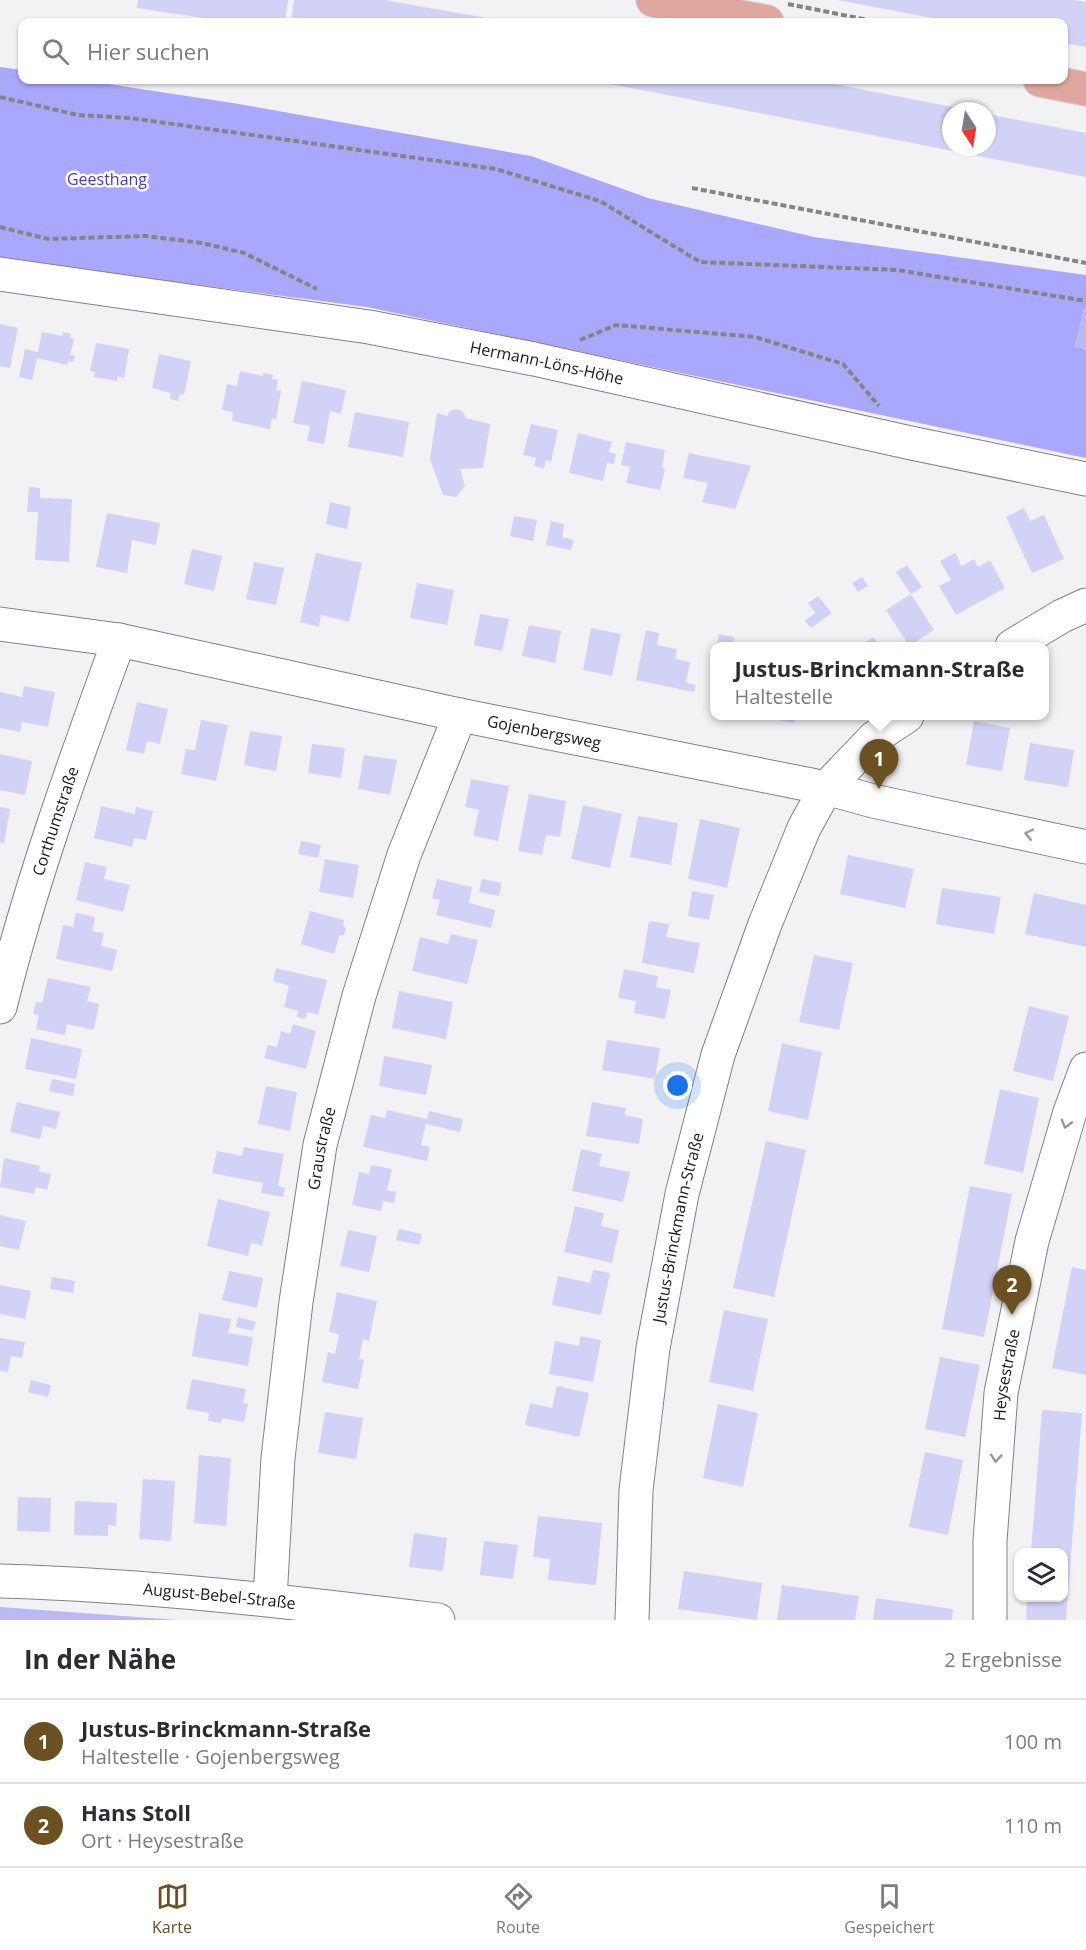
<!DOCTYPE html>
<html lang="de">
<meta charset="utf-8">
<style>
body{margin:0;font-family:"Open Sans",sans-serif;background:#f7f7f7;color:#2b2b33}
.controls{position:absolute;right:18px;bottom:18px;display:grid;overflow:hidden;border-radius:12px;box-shadow:0 2px 4px #0004}
.controls button{width:54px;height:54px;display:grid;place-items:center;padding:0;border:0;border-bottom:2px solid #e1e1e2;background:#fff;color:#2b2b33;font:30px sans-serif}
.compass{position:absolute;left:942px;top:102px;width:54px;height:54px;border-radius:50%;background:#fff;box-shadow:0 2px 4px #0004;rotate:168deg}
.you{position:absolute;left:678px;top:1086px;width:21px;height:21px;margin:-15px;border:4px solid #fff;border-radius:50%;background:#1a73e8;box-shadow:0 0 0 9px #1a73e833}
.badge{display:grid;place-items:center;width:39px;height:39px;border-radius:50%;background:#6b5022;color:#fff;font-size:20px;font-weight:700}
.pin{position:absolute;translate:-50% -50px;filter:drop-shadow(0 2px 3px #0008)}
.pin::after{content:'';position:absolute;top:32px;width:21px;height:18px;background:inherit;clip-path:polygon(0 0,100% 0,50% 100%)}
.popup{position:absolute;left:710px;top:642px;width:339px;height:78px;box-sizing:border-box;display:grid;place-content:center;border-radius:12px;background:#fff;filter:drop-shadow(0 2px 4px #0005);font-size:20px;white-space:nowrap;color:#7c7c81}
.popup b{font-size:22px;color:#2b2b33}
.popup::after{content:'';position:absolute;left:50%;top:100%;margin-left:-12px;border:12px solid transparent;border-top-color:#fff}
.list{margin:0;padding:0;list-style:none}
h2{display:flex;justify-content:space-between;align-items:center;height:78px;margin:0;padding:0 24px;font-size:26px}
h2 small{font-size:20px;font-weight:400;color:#7c7c81}
.list li{display:grid;grid-template-columns:39px 1fr auto;gap:18px;align-items:center;box-sizing:border-box;height:84px;padding:0 24px;border-top:2px solid #e1e1e2}
.list b{display:block;font-size:22px;white-space:nowrap}
.list p{margin:0;font-size:20px;white-space:nowrap;color:#7c7c81}
.list em{font-size:20px;font-style:normal;color:#7c7c81}
.icon{flex:none;width:33px;height:33px;fill:none;stroke:currentColor;stroke-width:2;stroke-linecap:round;stroke-linejoin:round}
.map{position:relative;flex:none;width:1086px;height:1620px;overflow:hidden}
.search{position:absolute;background:#fff;box-shadow:0 2px 4px #0004;left:18px;right:18px;top:18px;height:66px;display:flex;align-items:center;gap:15px;box-sizing:border-box;padding:0 21px;border-radius:12px;color:#7c7c81;font-size:22px}
.sheet{height:246px;background:#fff}
nav{display:flex;justify-content:space-around;align-items:center;box-sizing:border-box;height:84px;border-top:2px solid #e1e1e2;background:#fff;font-size:16px;color:#7c7c81}
nav a{display:grid;justify-items:center;gap:3px}
nav .on{color:#6b5022}
.map>svg:first-child{display:block}
.green{fill:#b9b9f5}
.forest{fill:#aaa7fe}
.building{fill:#d2d2f6}
.lines{fill:none;stroke-linecap:round;stroke-linejoin:round}
.minor-casing{stroke:#828285;stroke-width:35}
.major-casing{stroke:#cccccd;stroke-width:35}
.path{stroke:#848486;stroke-width:4;stroke-dasharray:6 3;stroke-linecap:butt}
.minor{stroke:#fff;stroke-width:33}
.major{stroke:#e0a79f;stroke-width:33}
.oneway{stroke:#989898}
.labels{text-anchor:middle;stroke-width:5;stroke-linejoin:round;paint-order:stroke}
.park-label{font-size:16px;fill:#4c3fa1;stroke:#fff}
.street-label{font-size:16px;fill:#19191a;stroke:#fff}
</style>
<div class="map">
<svg width="1086" height="1620" viewBox="0 0 1086 1620">
<rect width="100%" height="100%" fill="#f2f2f5"/>
<path class="green" d="M1084,308H1086V350L1075,348Z
M0,1607L178,1620H0Z"/>
<path class="forest" d="M0,67L22,70V80H82L239,104L531,156L648,198L814,237L1086,275V308H1084L1075,347L1086,350V458L367,307L0,259Z"/>
<path class="building" d="M138,0H288L285,22H229L137,8Z
M294,0H384L510,22H291Z
M838,0H1075L1086,2V47L1064,43V22H952Z
M606,80H813L968,110L951,111V147H987V114L1086,133V177L606,83Z
M0,324L18,328L10,368L0,366Z
M42,332L62,336L63,332L71,334L70,338L74,339L70,355L75,356L73,362L68,361L67,365L37,358L32,380L19,377L25,349L38,352Z
M96,343L129,349L124,378L117,376V381L94,377L95,372L90,371Z
M159,354L191,361L184,395L180,394L178,401L170,399L171,393L152,388Z
M240,371L263,376V373L273,375L272,379L278,380L276,390L281,391L276,419L272,418L270,429L232,421L233,412L222,410L227,384L237,386Z
M302,381L346,390L341,414L330,411L324,444L307,441L310,426L293,423Z
M459,409L463,412L466,418L490,424L483,468L460,469L465,486L456,497L443,495L430,459L437,413L447,416L451,410Z
M355,412L409,422L403,457L348,447Z
M531,424L558,430L551,462L546,460L544,469L534,466L536,458L523,455Z
M578,433L612,442L609,452L616,454L614,464L607,463L603,481L569,473Z
M626,442L665,450L662,468L665,469L660,490L626,483L630,467L621,465Z
M689,453L751,466L735,509L702,502L708,483L683,478Z
M29,487L40,488V498L72,499L69,562L35,560L38,512H27Z
M330,502L351,507L347,529L326,524Z
M1024,508L1030,521L1044,515L1064,559L1032,573L1006,517Z
M107,513L160,523L156,545L132,540L127,573L96,567Z
M514,516L537,520L533,541L510,536Z
M551,521L564,524L562,537L574,540L571,550L546,545Z
M192,549L222,556L214,591L184,584Z
M316,553L362,563L349,622L321,615L319,627L300,622Z
M955,553L962,566L974,559L978,567L990,560L1005,588L956,615L939,586L951,580L940,561Z
M254,562L284,568L276,605L246,599Z
M907,565L922,587L911,594L896,572Z
M862,577L868,586L858,592L852,583Z
M417,583L454,590L447,625L410,618Z
M911,594L934,630L909,646L886,610Z
M818,596L832,613L811,628L805,621L815,613L808,603Z
M480,614L509,619L502,651L474,645Z
M529,625L561,631L555,663L522,656Z
M591,628L621,634L612,676L583,670Z
M646,630L659,633L657,645L677,649L675,659L690,662L686,683L696,685L694,692L636,680Z
M719,634L734,637L733,646H716Z
M873,637L880,646H860Z
M24,686L55,692L48,727L22,722L20,732L0,728V692L22,697Z
M137,702L168,709L160,744L147,741L144,754L126,750Z
M763,717V716H796L794,723Z
M201,720L228,725L216,781L181,774L186,749L195,750Z
M974,721L1010,728L1002,771L966,765Z
M250,731L282,736L276,771L244,765Z
M1030,743L1074,750L1068,787L1024,780Z
M312,744L345,748L341,778L308,773Z
M0,754L32,761L25,795L0,790Z
M364,755L397,760L390,795L358,789Z
M471,779L509,786L498,841L473,836L479,810L465,807Z
M529,794L566,801L560,837L546,835L542,855L518,851Z
M583,805L622,814L610,868L571,859Z
M101,806L135,814L136,807L153,811L146,840L134,838L132,847L94,838Z
M0,807L10,809L4,843L0,842Z
M638,816L678,823L671,865L630,857Z
M700,819L740,828L727,888L688,879Z
M301,841L321,845L318,858L298,854Z
M848,855L914,869L905,908L840,894Z
M325,859L359,865L353,898L319,892Z
M85,862L107,867L104,879L130,885L123,912L76,900Z
M437,879L472,887L469,903L495,910L491,928L436,915L440,900L432,898Z
M482,879L502,883L499,896L479,892Z
M942,888L1001,897L994,934L936,924Z
M692,891L714,895L709,920L688,916Z
M1034,893L1086,905V947L1025,934Z
M310,911L344,920L343,925L346,929L344,935L339,936L334,954L301,944Z
M76,913L95,917L92,931L104,933L101,946L117,950L112,971L56,959L63,925L73,927Z
M649,921L669,924L666,937L700,943L694,973L642,963Z
M451,934L478,940L467,984L412,971L420,937L448,944Z
M814,955L853,963L839,1030L799,1022Z
M276,968L327,980L318,1015L307,1012L305,1019L297,1017L298,1011L284,1007L289,986L273,981Z
M624,969L658,976L656,987L671,990L665,1019L634,1013L636,1001L618,998Z
M48,978L91,987L87,1001L99,1004L94,1030L67,1024L65,1035L36,1029L39,1015L33,1014L36,1002L42,1003Z
M399,991L453,1002L446,1039L392,1028Z
M1029,1006L1069,1016L1053,1081L1013,1071Z
M293,1024L316,1031L306,1069L264,1058L268,1045L277,1047L281,1031L290,1034Z
M31,1038L82,1049L76,1079L25,1069Z
M607,1040L660,1048L655,1079L602,1070Z
M782,1043L822,1052L808,1120L768,1111Z
M384,1056L432,1065L426,1095L379,1086Z
M52,1079L75,1084L73,1096L49,1091Z
M266,1086L297,1092L290,1131L258,1124Z
M1000,1089L1039,1098L1023,1173L984,1164Z
M17,1102L60,1112L56,1129L43,1126L40,1139L10,1132Z
M592,1102L626,1108L625,1115L643,1119L639,1144L586,1136Z
M387,1110L427,1119L429,1111L463,1119L460,1132L426,1124L421,1145L430,1147L427,1161L363,1147L371,1115L385,1118Z
M766,1141L806,1150L774,1297L733,1288Z
M244,1147L284,1154L278,1186L285,1188L283,1197L261,1193L263,1183L212,1173L217,1151L242,1156Z
M581,1149L602,1154L599,1166L630,1172L623,1202L572,1191Z
M4,1158L40,1166L39,1171L51,1174L47,1190L36,1187L34,1194L0,1187Z
M371,1165L392,1169L387,1190L396,1192L394,1203L383,1201L381,1211L352,1205L359,1172L369,1174Z
M970,1186L1012,1194L984,1337L942,1329Z
M218,1199L270,1212L262,1246L251,1243L248,1256L207,1246Z
M575,1206L604,1213L601,1226L619,1230L612,1263L564,1252Z
M0,1215L26,1221L19,1250L0,1246Z
M399,1229L422,1234L419,1245L396,1240Z
M348,1230L377,1236L369,1272L340,1266Z
M1072,1267L1086,1270V1375L1052,1368Z
M593,1270L610,1273L601,1315L552,1305L558,1276L590,1283Z
M229,1271L263,1278L257,1308L222,1300Z
M52,1277L75,1281L73,1293L50,1289Z
M0,1285L31,1291L25,1319L0,1314Z
M337,1292L377,1301L369,1341L363,1339L359,1359L364,1360L358,1389L322,1382L328,1352L335,1354L339,1334L329,1332Z
M724,1310L768,1319L753,1391L709,1382Z
M199,1313L231,1319L228,1333L253,1337L248,1366L192,1356Z
M238,1317L256,1322L253,1331L236,1327Z
M580,1336L601,1340L593,1382L549,1374L555,1341L579,1346Z
M0,1338L25,1342L22,1358L11,1356L8,1372L0,1371Z
M940,1357L980,1365L965,1437L925,1429Z
M192,1379L246,1389L243,1403L248,1404L244,1422L222,1418L221,1423L208,1421L209,1413L186,1409Z
M31,1380L51,1385L48,1397L28,1392Z
M557,1386L589,1393L579,1437L525,1425L530,1403L552,1408Z
M718,1404L758,1413L743,1487L703,1478Z
M1042,1410L1082,1413L1066,1620H1026L1027,1598H1064V1552H1031Z
M325,1412L363,1418L356,1459L318,1453Z
M925,1452L963,1460L948,1535L909,1527Z
M199,1455L231,1458L226,1526L194,1523Z
M143,1479L175,1481L171,1541L139,1539Z
M18,1497L51,1498L50,1532L17,1531Z
M75,1501L117,1503L116,1526L108,1525V1536L74,1535Z
M538,1516L602,1523L596,1585L548,1580L550,1559L533,1557Z
M414,1533L447,1538L443,1571L409,1567Z
M484,1541L518,1545L513,1579L480,1575Z
M684,1571L762,1583L757,1620L678,1609Z
M782,1585L859,1596L855,1620H777Z
M876,1598L953,1609L952,1620H873Z"/>
<g class="lines">
<defs>
<g id="minor">
<path id="s1" d="M0,274L369,327L534,359L911,443L1086,479"/>
<path id="s2" d="M0,624L119,640L460,715L826,788L873,801L1086,847"/>
<path d="M1012,646L1062,616L1086,605"/>
<path id="s3" d="M0,1007C31,881 75,761 119,640"/>
<path id="s4" d="M0,1581C147,1585 292,1602 438,1620"/>
<path id="s5" d="M270,1599L278,1458L296,1302L320,1145L359,996L404,855L460,715"/>
<path id="s6" d="M632,1620L636,1490L653,1348L682,1194L718,1055L765,924L804,828L826,788L874,738L907,716"/>
<path id="s7" d="M990,1620V1541L1001,1393L1032,1241L1070,1112L1086,1069"/>
</g>
<path id="major" d="M653,0L767,22
M1040,80L1086,89"/>
</defs>
<use href="#minor" class="minor-casing"/>
<use href="#major" class="major-casing"/>
<path class="path" d="M788,4L878,22
M0,97L78,115L130,118L496,169L600,201L700,262L897,270L1086,301
M692,188L1086,263
M0,227L48,239L146,236L202,243L244,253L317,289
M580,340L616,325L755,337L843,364L879,406"/>
<use href="#minor" class="minor"/>
<use href="#major" class="major"/>
</g>
<defs><path id="oneway-chevron" d="M-2-3.5L2.5 0L-2 3.5" fill="none" stroke-width="1.6" stroke-linecap="round" stroke-linejoin="round" transform="scale(1.5)"/></defs>
<g class="oneway">
<use href="#oneway-chevron" transform="translate(1029 834) rotate(-168)"/>
<use href="#oneway-chevron" transform="translate(1066 1124) rotate(106)"/>
<use href="#oneway-chevron" transform="translate(996 1458) rotate(94)"/>
</g>
<g class="labels">
<g class="park-label">
<text x="107" y="185">Geesthang</text>
</g>
<g class="street-label">
<text dy="6" stroke="none"><textPath href="#s1" startOffset="554">Hermann-Löns-Höhe</textPath></text>
<text dy="6" stroke="none"><textPath href="#s2" startOffset="555">Gojenbergsweg</textPath></text>
<text dy="6" stroke="none"><textPath href="#s3" startOffset="194">Corthumstraße</textPath></text>
<text dy="6" stroke="none"><textPath href="#s5" startOffset="454">Graustraße</textPath></text>
<text dy="6" stroke="none"><textPath href="#s6" startOffset="396">Justus-Brinckmann-Straße</textPath></text>
<text dy="6" stroke="none"><textPath href="#s7" startOffset="246">Heysestraße</textPath></text>
<text dy="6" stroke="none"><textPath href="#s4" startOffset="220">August-Bebel-Straße</textPath></text>
</g>
</g>
</svg>
<div class="controls">
<button><svg class="icon" aria-label="layers" viewBox="0 0 24 24"><path d="M12 4l9 5-9 5-9-5zM3 14l9 5 9-5"/></svg></button>
</div>
<svg class="compass" viewBox="-18 -18 36 36"><path d="M0-13l5 13h-10z" fill="#e53935"/><path d="M0 13l5-13h-10z" fill="#7c7c81"/></svg>
<div class="you"></div>
<div class="pin badge" style="left:879px;top:789px">1</div>
<div class="popup"><b>Justus-Brinckmann-Straße</b>Haltestelle</div>
<div class="pin badge" style="left:1012px;top:1315px">2</div>
<div class="search"><svg class="icon" aria-label="search" viewBox="0 0 24 24"><circle cx="10" cy="10" r="6"/><path d="M15 15l6 6"/></svg>Hier suchen</div>
</div>
<section class="sheet">
<h2>In der Nähe<small>2 Ergebnisse</small></h2>
<ul class="list">
<li><span class="badge">1</span><div><b>Justus-Brinckmann-Straße</b><p>Haltestelle · Gojenbergsweg</p></div><em>100 m</em></li>
<li><span class="badge">2</span><div><b>Hans Stoll</b><p>Ort · Heysestraße</p></div><em>110 m</em></li>
</ul>
</section>
<nav>
<a class="on"><svg class="icon" aria-label="map" viewBox="0 0 24 24"><path d="M3 6l6-2 6 2 6-2v14l-6 2-6-2-6 2zM9 4v14M15 6v14"/></svg>Karte</a>
<a><svg class="icon" aria-label="directions" viewBox="0 0 24 24"><path d="M12 3l9 9-9 9-9-9zM9 14v-3h6M13 9l2 2-2 2"/></svg>Route</a>
<a><svg class="icon" aria-label="saved" viewBox="0 0 24 24"><path d="M7 4h10v16l-5-4-5 4z"/></svg>Gespeichert</a>
</nav>
